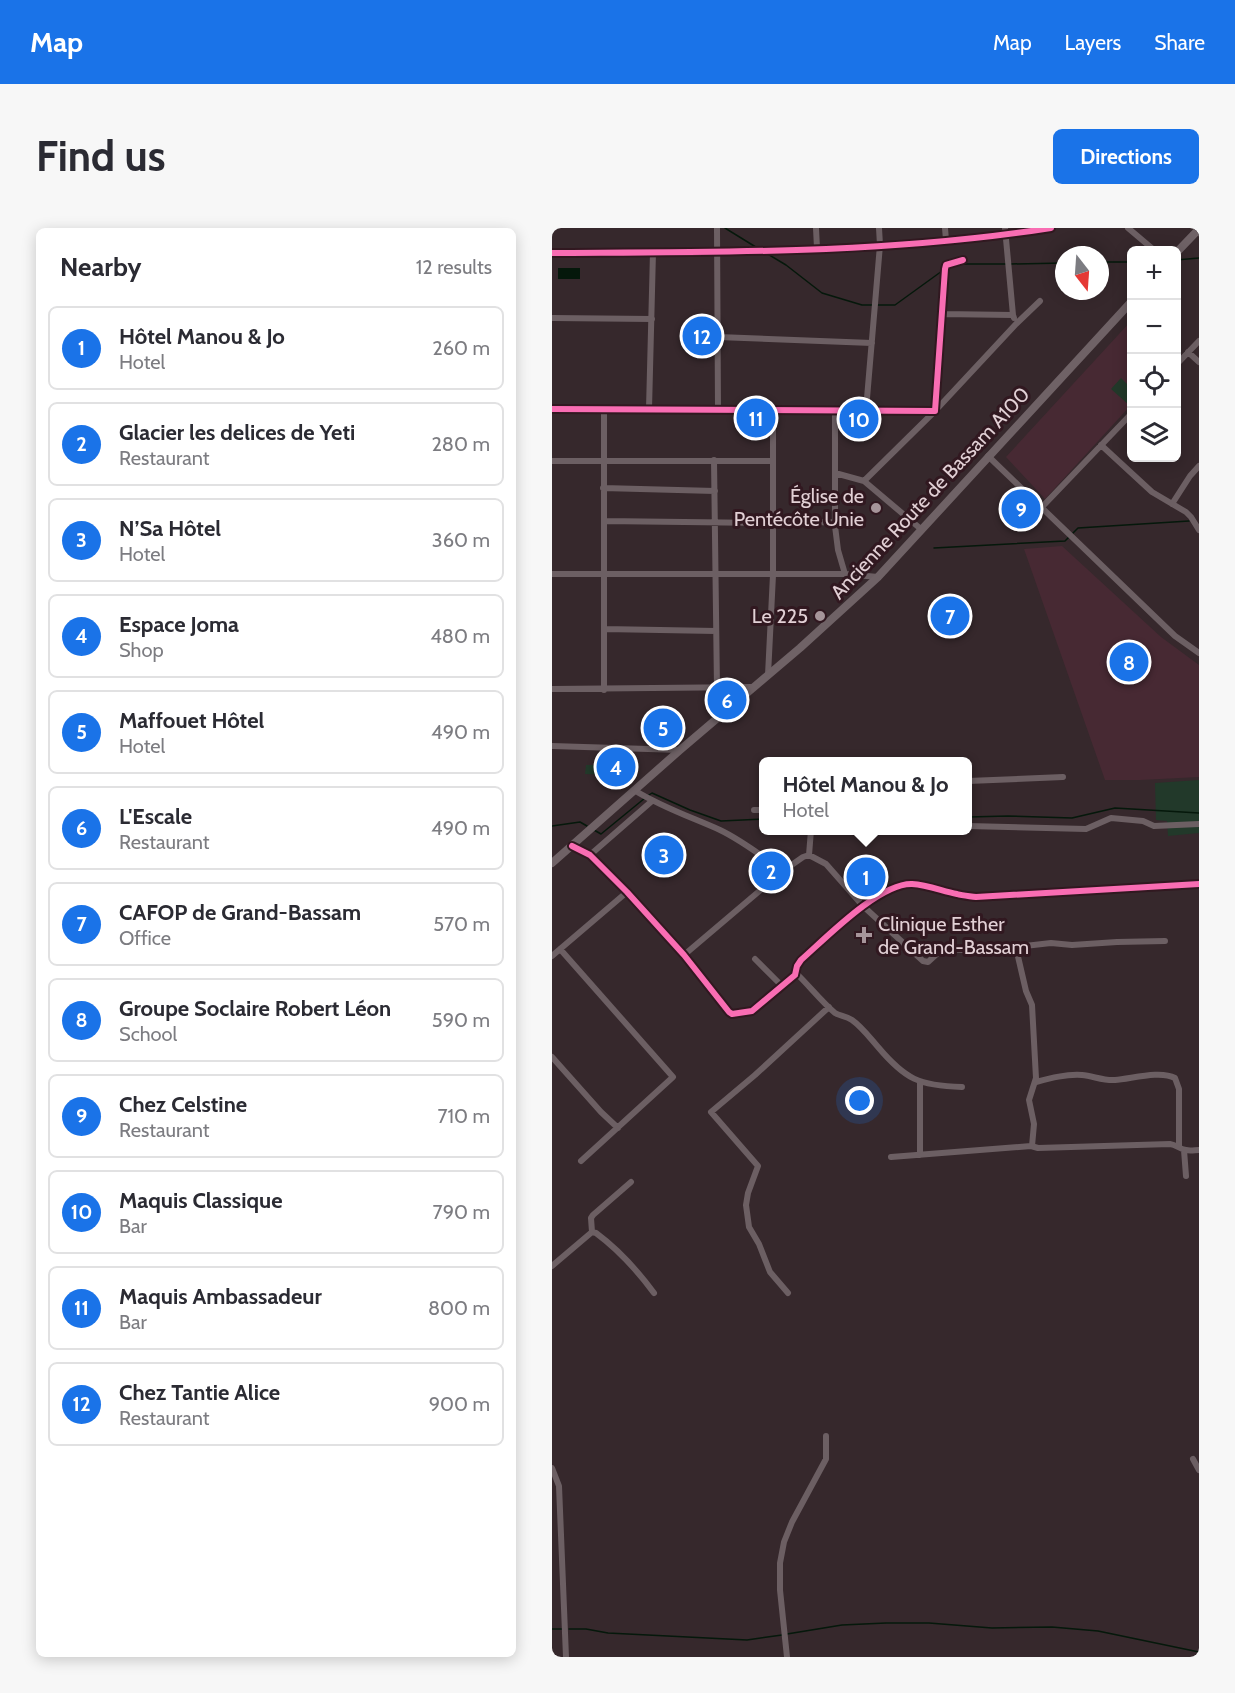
<!DOCTYPE html>
<meta charset="utf-8">
<style>
body{margin:0;font-family:Cabin,sans-serif;background:#f7f7f7;color:#2b2b33}
.controls{position:absolute;right:18px;top:18px;display:grid;overflow:hidden;border-radius:9px;box-shadow:0 3px 15px #0003}
.controls button{width:54px;height:54px;display:grid;place-items:center;padding:0;border:0;border-bottom:2px solid #e1e1e2;background:#fff;color:#2b2b33;font:30px sans-serif}
.compass{position:absolute;left:503px;top:18px;width:54px;height:54px;border-radius:50%;background:#fff;box-shadow:0 3px 15px #0003;rotate:163deg}
.you{position:absolute;left:308px;top:873px;width:21px;height:21px;margin:-15px;border:4px solid #fff;border-radius:50%;background:#1a73e8;box-shadow:0 0 0 9px #1a73e833}
.badge{display:grid;place-items:center;width:39px;height:39px;border-radius:50%;background:#1a73e8;color:#fff;font-size:20px;font-weight:700}
.pin{position:absolute;translate:-50% -50%;border:3px solid #fff;box-shadow:0 2px 6px #0006}
.popup{position:absolute;left:207px;top:529px;width:213px;height:78px;box-sizing:border-box;display:grid;place-content:center;border-radius:9px;background:#fff;filter:drop-shadow(0 2px 4px #0005);font-size:20px;white-space:nowrap;color:#7c7c81}
.popup b{font-size:22px;color:#2b2b33}
.popup::after{content:'';position:absolute;left:50%;top:100%;margin-left:-12px;border:12px solid transparent;border-top-color:#fff}
.list{margin:0;padding:0;list-style:none}
h2{display:flex;justify-content:space-between;align-items:center;height:78px;margin:0;padding:0 24px;font-size:26px}
h2 small{font-size:20px;font-weight:400;color:#7c7c81}
.list li{display:grid;grid-template-columns:39px 1fr auto;gap:18px;align-items:center;box-sizing:border-box;height:84px;margin:0 12px 12px;padding:0 12px;border:2px solid #e1e1e2;border-radius:9px}
.list b{display:block;font-size:22px;white-space:nowrap}
.list p{margin:0;font-size:20px;white-space:nowrap;color:#7c7c81}
.list em{font-size:20px;font-style:normal;color:#7c7c81}
.icon{flex:none;width:33px;height:33px;fill:none;stroke:currentColor;stroke-width:2;stroke-linecap:round;stroke-linejoin:round}
.map{position:relative;flex:none;width:647px;height:1429px;overflow:hidden;border-radius:9px}
header{display:flex;align-items:center;gap:36px;box-sizing:border-box;height:84px;padding:0 30px;background:#1a73e8;color:#fff}
header strong{font-size:28px}
nav{display:flex;gap:33px;margin-inline-start:auto;font-size:21px}
.intro{display:flex;align-items:center;justify-content:space-between;box-sizing:border-box;height:144px;padding:0 36px}
h1{margin:0;font-size:42px}
.button{padding:15px 27px;border-radius:9px;background:#1a73e8;color:#fff;font-size:21px;font-weight:700}
main{display:flex;gap:36px;padding:0 36px}
aside{flex:1;background:#fff;border-radius:9px;box-shadow:0 3px 15px #0003}
.map>svg:first-child{display:block}
.built{fill:#472933}
.green{fill:#22392a}
.water{fill:#05180b}
.lines{fill:none;stroke-linecap:round;stroke-linejoin:round}
.stream{stroke:#05180b;stroke-width:1.5}
.minor{stroke:#6c5f63;stroke-width:6}
.secondary{stroke:#6f6266;stroke-width:8}
.cycleway-casing{stroke:#311820;stroke-width:10}
.cycleway{stroke:#f96db3;stroke-width:6}
.poi-dot{fill:#a6959a;stroke:#311820;stroke-width:2}
.labels{text-anchor:middle;stroke-width:6;stroke-linejoin:round;paint-order:stroke}
.street-label{font-size:20px;fill:#e2d0d5;stroke:#311820}
.poi-label{font-size:20px;fill:#e2d0d5;stroke:#311820;text-anchor:end}
</style>
<header>
<strong>Map</strong>
<nav><a>Map</a><a>Layers</a><a>Share</a></nav>
</header>
<div class="intro"><h1>Find us</h1><a class="button">Directions</a></div>
<main>
<aside>
<h2>Nearby<small>12 results</small></h2>
<ul class="list">
<li><span class="badge">1</span><div><b>Hôtel Manou &amp; Jo</b><p>Hotel</p></div><em>260 m</em></li>
<li><span class="badge">2</span><div><b>Glacier les delices de Yeti</b><p>Restaurant</p></div><em>280 m</em></li>
<li><span class="badge">3</span><div><b>N’Sa Hôtel</b><p>Hotel</p></div><em>360 m</em></li>
<li><span class="badge">4</span><div><b>Espace Joma</b><p>Shop</p></div><em>480 m</em></li>
<li><span class="badge">5</span><div><b>Maffouet Hôtel</b><p>Hotel</p></div><em>490 m</em></li>
<li><span class="badge">6</span><div><b>L'Escale</b><p>Restaurant</p></div><em>490 m</em></li>
<li><span class="badge">7</span><div><b>CAFOP de Grand-Bassam</b><p>Office</p></div><em>570 m</em></li>
<li><span class="badge">8</span><div><b>Groupe Soclaire Robert Léon</b><p>School</p></div><em>590 m</em></li>
<li><span class="badge">9</span><div><b>Chez Celstine</b><p>Restaurant</p></div><em>710 m</em></li>
<li><span class="badge">10</span><div><b>Maquis Classique</b><p>Bar</p></div><em>790 m</em></li>
<li><span class="badge">11</span><div><b>Maquis Ambassadeur</b><p>Bar</p></div><em>800 m</em></li>
<li><span class="badge">12</span><div><b>Chez Tantie Alice</b><p>Restaurant</p></div><em>900 m</em></li>
</ul>
</aside>
<div class="map">
<svg width="647" height="1429" viewBox="0 0 647 1429">
<rect width="100%" height="100%" fill="#36282c"/>
<path class="built" d="M579,93V177L493,271L454,229Z
M510,318L609,409L647,437V549L588,552H553L472,321Z"/>
<path class="green" d="M569,150L579,160V174L577,177L559,161Z
M34,537H42V539H60L58,547L33,546Z
M647,552V605L616,608L615,593L604,592L603,555Z"/>
<path class="water" d="M6,40H28V51H6Z"/>
<g class="lines">
<path class="stream" d="M173,0L207,21
M214,25L234,37L270,65L310,77H320
M624,32L647,30
M548,34H580
M408,36H454
M459,36L512,35
M325,77H343L390,43
M521,305L526,300L637,293
M382,320L513,313L518,308
M97,567L100,565L138,582L169,593L212,591
M416,589L456,588L520,590L563,580L647,585
M0,598L28,594L35,598
M42,602L49,606L93,570
M0,1401H12
M17,1401H34L56,1405L195,1412L230,1407
M235,1406L290,1397L334,1395H377L440,1400L500,1399L546,1403L647,1424"/>
<path class="minor" d="M165,0L166,181
M264,0L265,20
M393,0L394,12
M453,0L461,87
M576,0L602,22
M0,25C166,24 334,26 499,0
M390,86L461,87L462,90
M0,90L100,91
M166,109L320,115
M636,124L647,134
M624,137L647,113
M0,181L383,183L393,41L394,37L411,32
M52,181V462
M97,181L101,24
M283,182V298L286,322L293,346
M314,182L328,17L327,0
M549,217L600,264L634,284L639,289L647,302
M436,228L623,408L647,425
M162,232L165,460
M0,233H221
M283,245L312,253L370,302
M312,253L383,183L464,96L488,73
M51,260L163,263
M620,276L638,248L647,238
M489,280L580,185
M52,293L221,295L282,294
M0,346H293L326,349
M52,401L164,403
M216,447L221,347V182
M0,461L201,459
M0,518L128,522
M416,553L511,549
M82,562C109,579 139,589 168,602C191,613 211,629 231,643
M202,582H212
M416,598L534,601L559,590L591,593L602,598L647,596
M20,618L38,627L75,664L132,727L177,784L180,786L200,783L243,747L245,738L249,732C273,711 327,655 360,656C376,657 390,663 405,666C411,668 418,668 424,669L647,656
M38,627L100,573
M257,627L259,602
M464,720L474,763L480,777L484,850L477,872L482,896L480,918
M8,721L121,849L29,933
M132,727L231,643L251,629L257,627L274,636L311,678L371,733L376,734L388,723L395,721L428,723L499,715L520,717L565,714L613,713
M0,728L75,664
M203,731L229,757
M243,747L247,748C259,760 270,774 283,785C288,788 294,788 300,792C310,799 318,810 326,819C353,851 367,858 410,859
M0,829L49,884L66,900
M368,854V927
M484,854C499,850 514,846 530,847C541,848 552,853 563,852C579,851 608,842 623,850L627,861V919
M632,922L634,948
M339,929L479,918L486,920L618,916C625,917 627,921 634,922C638,923 643,922 647,922
M40,1004L44,1005C67,1022 85,1042 102,1065
M40,1004L39,990L41,987L79,954
M0,1038L40,1004
M236,1065L218,1044L207,1016L197,999L194,977L196,965L206,938L159,884L203,847L277,779
M641,1231L647,1242
M0,1240L7,1258L14,1429
M235,1429L228,1362V1335L232,1314L240,1294L274,1231V1208"/>
<path class="secondary" d="M624,25L647,1
M0,635L128,522L248,420L326,349L580,73"/>
<defs>
<path id="cycleway" d="M0,25C166,24 334,26 499,0
M0,181L383,183L393,41L394,37L411,32
M20,618L38,627L75,664L132,727L177,784L180,786L200,783L243,747L245,738L249,732C273,711 327,655 360,656C376,657 390,663 405,666C411,668 418,668 424,669L647,656"/>
</defs>
<use href="#cycleway" class="cycleway-casing"/>
<use href="#cycleway" class="cycleway"/>
</g>
<g class="poi-dot">
<circle cx="324" cy="280" r="6"/>
<circle cx="268" cy="388" r="6"/>
<path d="M309 698h6v6h6v6h-6v6h-6v-6h-6v-6h6z"/>
</g>
<g class="labels">
<g class="street-label">
<text transform="translate(378 265) rotate(-47)" y="7">Ancienne Route de Bassam A100</text>
</g>
<g class="poi-label">
<text x="312" y="275">Église de<tspan x="312" dy="23">Pentécôte Unie</tspan></text>
<text x="256" y="395">Le 225</text>
<text x="326" y="703" text-anchor="start">Clinique Esther<tspan x="326" dy="23">de Grand-Bassam</tspan></text>
</g>
</g>
</svg>
<div class="controls">
<button>+</button>
<button>−</button>
<button><svg class="icon" aria-label="locate" viewBox="0 0 24 24"><circle cx="12" cy="12" r="6"/><path d="M12 2v4M12 18v4M2 12h4M18 12h4"/></svg></button>
<button><svg class="icon" aria-label="layers" viewBox="0 0 24 24"><path d="M12 4l9 5-9 5-9-5zM3 14l9 5 9-5"/></svg></button>
</div>
<svg class="compass" viewBox="-18 -18 36 36"><path d="M0-13l5 13h-10z" fill="#e53935"/><path d="M0 13l5-13h-10z" fill="#7c7c81"/></svg>
<div class="you"></div>
<div class="pin badge" style="left:314px;top:649px">1</div>
<div class="popup"><b>Hôtel Manou &amp; Jo</b>Hotel</div>
<div class="pin badge" style="left:219px;top:643px">2</div>
<div class="pin badge" style="left:112px;top:627px">3</div>
<div class="pin badge" style="left:64px;top:539px">4</div>
<div class="pin badge" style="left:111px;top:500px">5</div>
<div class="pin badge" style="left:175px;top:472px">6</div>
<div class="pin badge" style="left:398px;top:388px">7</div>
<div class="pin badge" style="left:577px;top:434px">8</div>
<div class="pin badge" style="left:469px;top:281px">9</div>
<div class="pin badge" style="left:307px;top:191px">10</div>
<div class="pin badge" style="left:204px;top:190px">11</div>
<div class="pin badge" style="left:150px;top:108px">12</div>
</div>
</main>
